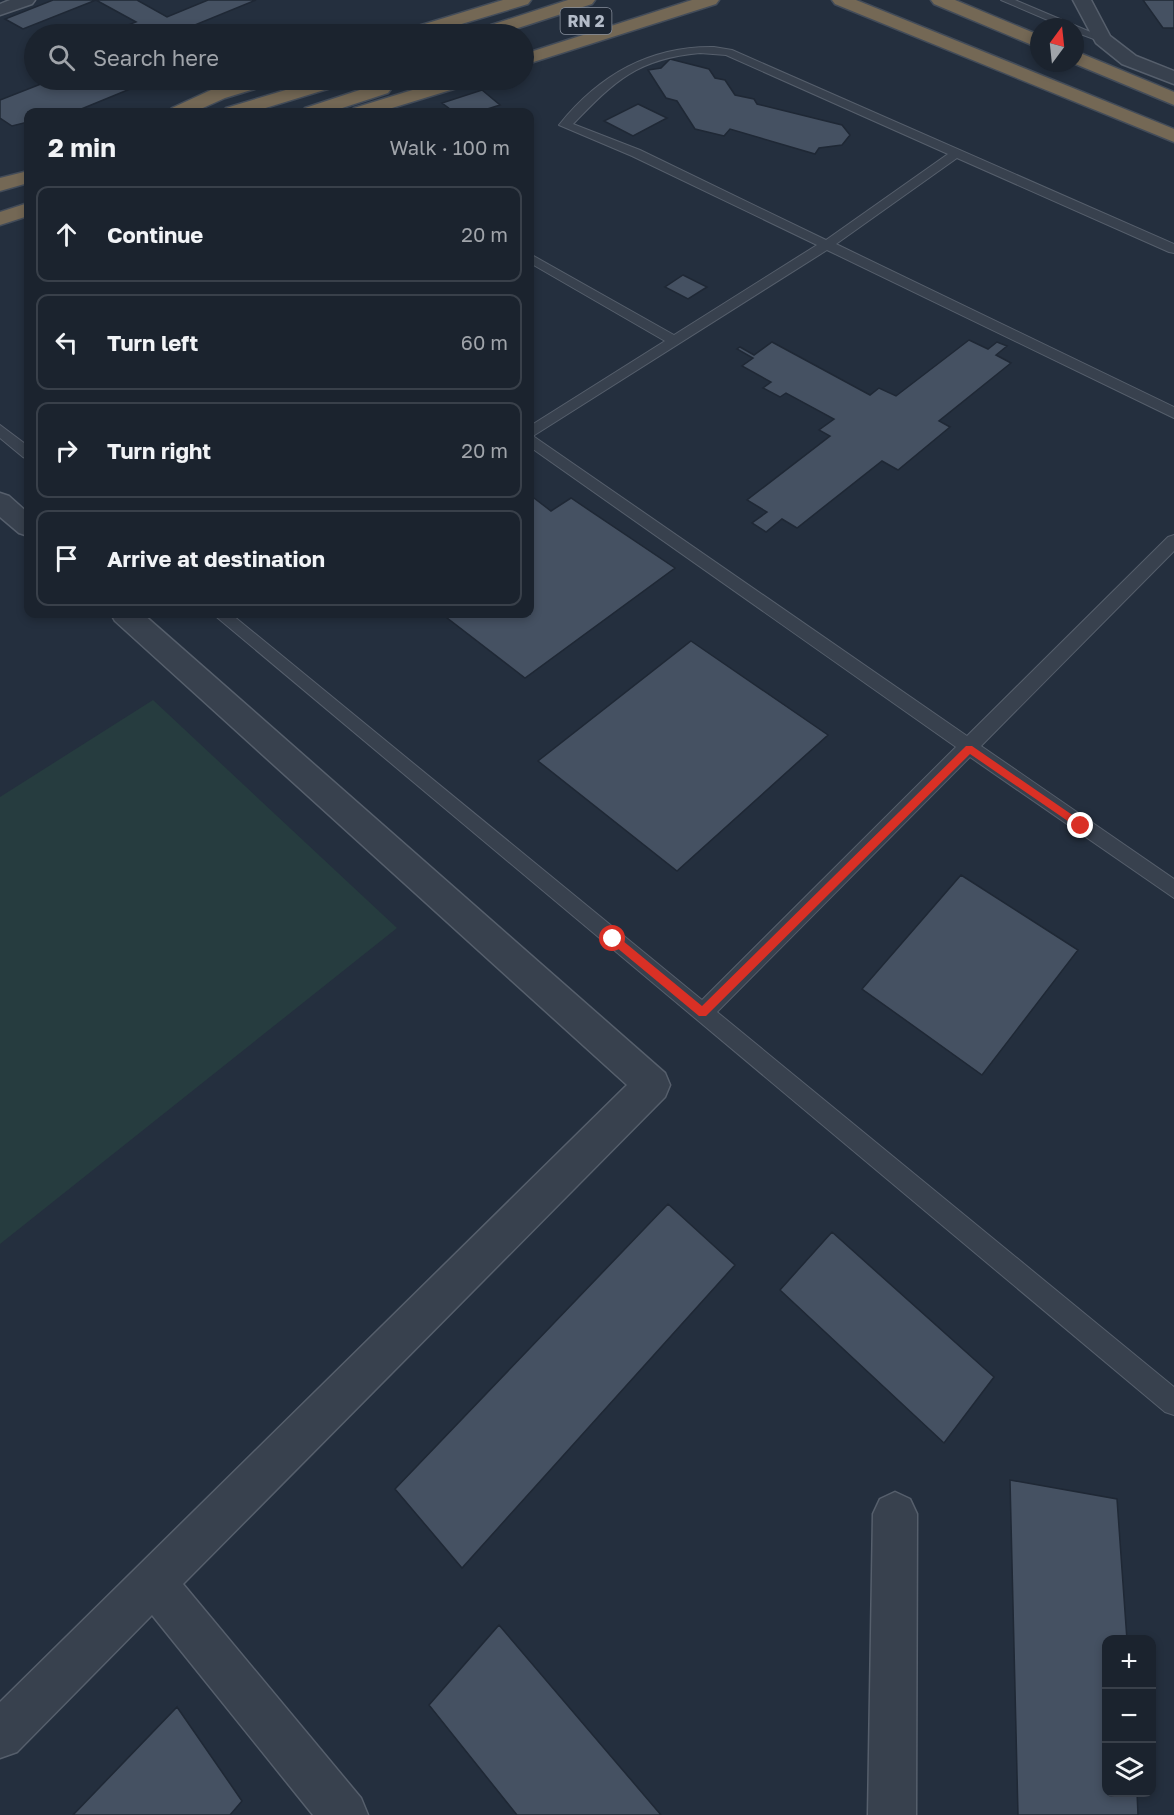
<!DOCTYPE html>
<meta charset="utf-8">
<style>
body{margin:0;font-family:"Golos Text",sans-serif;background:#282f3a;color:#f1f3f6}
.controls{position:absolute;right:18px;bottom:18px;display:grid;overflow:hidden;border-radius:12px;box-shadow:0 3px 9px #0003}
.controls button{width:54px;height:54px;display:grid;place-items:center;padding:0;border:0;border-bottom:2px solid #39404a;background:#1b232e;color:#f1f3f6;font:30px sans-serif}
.compass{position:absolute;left:1030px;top:18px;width:54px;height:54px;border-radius:50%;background:#1b232e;box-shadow:0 3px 9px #0003;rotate:15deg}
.stop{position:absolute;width:18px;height:18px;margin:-14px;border:4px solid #d93025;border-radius:50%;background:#fff}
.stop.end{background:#d93025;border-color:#fff;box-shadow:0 2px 6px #0008}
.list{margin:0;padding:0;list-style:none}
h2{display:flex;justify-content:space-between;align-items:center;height:78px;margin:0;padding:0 24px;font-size:26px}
h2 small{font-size:20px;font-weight:400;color:#a0a4aa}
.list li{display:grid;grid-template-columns:39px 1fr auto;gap:18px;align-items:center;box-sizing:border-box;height:96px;margin:0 12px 12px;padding:0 12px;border:2px solid #39404a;border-radius:12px}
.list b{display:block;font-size:22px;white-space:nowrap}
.list em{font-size:20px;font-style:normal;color:#a0a4aa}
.icon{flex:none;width:33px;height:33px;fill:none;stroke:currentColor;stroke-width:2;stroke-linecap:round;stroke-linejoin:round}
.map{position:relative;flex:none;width:1174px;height:1815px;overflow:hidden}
.search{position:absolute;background:#1b232e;box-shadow:0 3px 9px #0003;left:24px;top:24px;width:510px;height:66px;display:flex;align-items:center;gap:15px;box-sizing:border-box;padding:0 21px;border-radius:33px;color:#a0a4aa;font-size:22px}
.panel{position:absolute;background:#1b232e;box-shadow:0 3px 9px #0003;left:24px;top:108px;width:510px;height:510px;border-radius:12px}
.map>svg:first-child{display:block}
.green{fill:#263c3f}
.building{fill:#455162;stroke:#1f2835;stroke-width:1.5}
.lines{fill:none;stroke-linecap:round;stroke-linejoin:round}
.lane-casing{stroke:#565f6c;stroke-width:2}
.street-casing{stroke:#565f6c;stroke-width:3}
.highway-casing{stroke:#434c59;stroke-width:3}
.lane{fill:#38414e;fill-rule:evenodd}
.street{fill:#38414e;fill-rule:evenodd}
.highway{fill:#746855;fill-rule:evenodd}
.route{fill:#d93025}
.labels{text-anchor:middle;stroke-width:4.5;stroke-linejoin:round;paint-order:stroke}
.shield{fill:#1d2633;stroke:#878f9c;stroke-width:1.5}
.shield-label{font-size:16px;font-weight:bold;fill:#b4bcc9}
</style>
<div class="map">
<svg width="1174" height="1815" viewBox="0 0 1174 1815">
<rect width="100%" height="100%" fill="#242f3e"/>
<path class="green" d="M153,700L397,928L0,1244V797Z"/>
<path class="building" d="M53,0H137L167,17L208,0H256L173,34H133L127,31L114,34L110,32L136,22L96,0L23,29L5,19Z
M1143,0H1174V28H1163Z
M670,59L709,69L715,78L725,80L735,95L754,99L757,104L842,125L850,135L842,145L819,148L815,154L730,129L724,136L695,129L677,101L666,98L648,70L661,68Z
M51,80H152L74,112H28V122L12,126L0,118V100Z
M482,90L500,105L478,112H454L442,103Z
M638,104L667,118L633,136L604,121Z
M683,275L707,287L688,299L665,287Z
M969,340L988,349L997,342L1007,346L996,355L1011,363L939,421L950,427L898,470L882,461L797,528L782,519L766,532L752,523L767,512L747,500L830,436L819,430L834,419L786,393L780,397L763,388L771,382L742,366L753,358L737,349L740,347L754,355L772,342L870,395L879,388L896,396Z
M530,495L551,511L571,498L675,568L525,678L442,614H530Z
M691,641L828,735L677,871L538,761Z
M961,875L1078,950L982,1075L862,989Z
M668,1204L735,1265L462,1568L395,1489Z
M832,1232L994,1377L944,1443L780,1290Z
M1010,1480L1117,1499L1127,1640H1106V1792H1137L1138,1815H1018Z
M499,1625L661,1815H517L429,1705Z
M177,1707L242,1801L230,1815H73Z"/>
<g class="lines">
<defs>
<path id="lane" d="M1001,0H1015L1107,39L1102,42L1075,32V27H1064Z
M714,47L732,50L1174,244V253L1169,252L957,158L836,244L1174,407V418L827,250L533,436L967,736L1168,537L1174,535V551L981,746L1174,879V898L970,757L717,1012L1174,1387V1415L1165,1412L213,614H231L702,1000L956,747L530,447V426L665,341L530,263V254L674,335L817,245L632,156L559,125C599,75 650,46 714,47ZM700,53L726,55L948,154L826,240L640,150L573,124C615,81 636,59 700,53Z
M0,425L28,446V459L23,457L0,438Z"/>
<path id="street" d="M10,0H35L32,4L0,15V4Z
M1073,0H1091L1110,36L1136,56L1174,71V84L1122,64L1096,43Z
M0,493L9,496L28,513V536L19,533L0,517Z
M111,614H143L665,1073L670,1085L665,1097L183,1584L361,1798L368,1815H313L152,1615L17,1752L0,1758V1702L627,1085L115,621Z
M895,1492L910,1499L917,1514L916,1815H868L873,1514L880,1499Z"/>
<path id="highway" d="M503,0H531L528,4L428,34H402L405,30Z
M568,0H595L592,4L503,33L497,34L488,29L491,25Z
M692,0H719L716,4L524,65V54Z
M832,0H856L1174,129V142L835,4Z
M931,0H955L1039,35V48L934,4Z
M1075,51L1174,92V105L1073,63Z
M246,80H274L271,84L225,98L194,112H169L172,108L211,90Z
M319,80H347L344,84L252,112H223L226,108Z
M445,80H473L470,84L379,112H351L354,108Z
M381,83L391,89L388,93L330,112H302L305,108Z
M28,171V183L0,191V178Z
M28,203V216L0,225V212Z"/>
</defs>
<use href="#lane" class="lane-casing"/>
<use href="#street" class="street-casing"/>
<use href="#highway" class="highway-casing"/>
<use href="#lane" class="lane"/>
<use href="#street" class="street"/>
<use href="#highway" class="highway"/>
</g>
<path class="route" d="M966,746H972L1084,823V828H1078L970,754L706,1016H699L610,942V936H617L702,1006Z"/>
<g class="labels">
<rect class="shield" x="560.5" y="8" width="51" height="26" rx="4.5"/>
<g class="shield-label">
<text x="586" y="27">RN 2</text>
</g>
</g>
</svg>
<div class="controls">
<button>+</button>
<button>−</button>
<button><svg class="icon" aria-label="layers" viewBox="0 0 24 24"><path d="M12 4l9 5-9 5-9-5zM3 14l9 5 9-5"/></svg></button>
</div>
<svg class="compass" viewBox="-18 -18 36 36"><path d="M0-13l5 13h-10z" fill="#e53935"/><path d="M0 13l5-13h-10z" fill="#a0a4aa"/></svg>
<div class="stop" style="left:613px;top:939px"></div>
<div class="stop end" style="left:1081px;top:826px"></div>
<div class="search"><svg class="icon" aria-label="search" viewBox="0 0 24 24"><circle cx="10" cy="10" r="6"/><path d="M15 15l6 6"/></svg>Search here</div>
<section class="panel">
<h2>2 min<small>Walk · 100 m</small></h2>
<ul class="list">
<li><svg class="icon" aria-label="ahead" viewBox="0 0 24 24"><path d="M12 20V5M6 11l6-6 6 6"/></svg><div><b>Continue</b></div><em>20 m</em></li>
<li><svg class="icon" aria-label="left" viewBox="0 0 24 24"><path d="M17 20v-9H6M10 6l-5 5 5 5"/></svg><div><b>Turn left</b></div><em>60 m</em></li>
<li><svg class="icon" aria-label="right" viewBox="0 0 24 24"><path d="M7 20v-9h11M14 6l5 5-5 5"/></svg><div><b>Turn right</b></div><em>20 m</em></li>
<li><svg class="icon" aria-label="arrive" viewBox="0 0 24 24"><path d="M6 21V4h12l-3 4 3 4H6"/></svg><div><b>Arrive at destination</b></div></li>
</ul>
</section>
</div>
